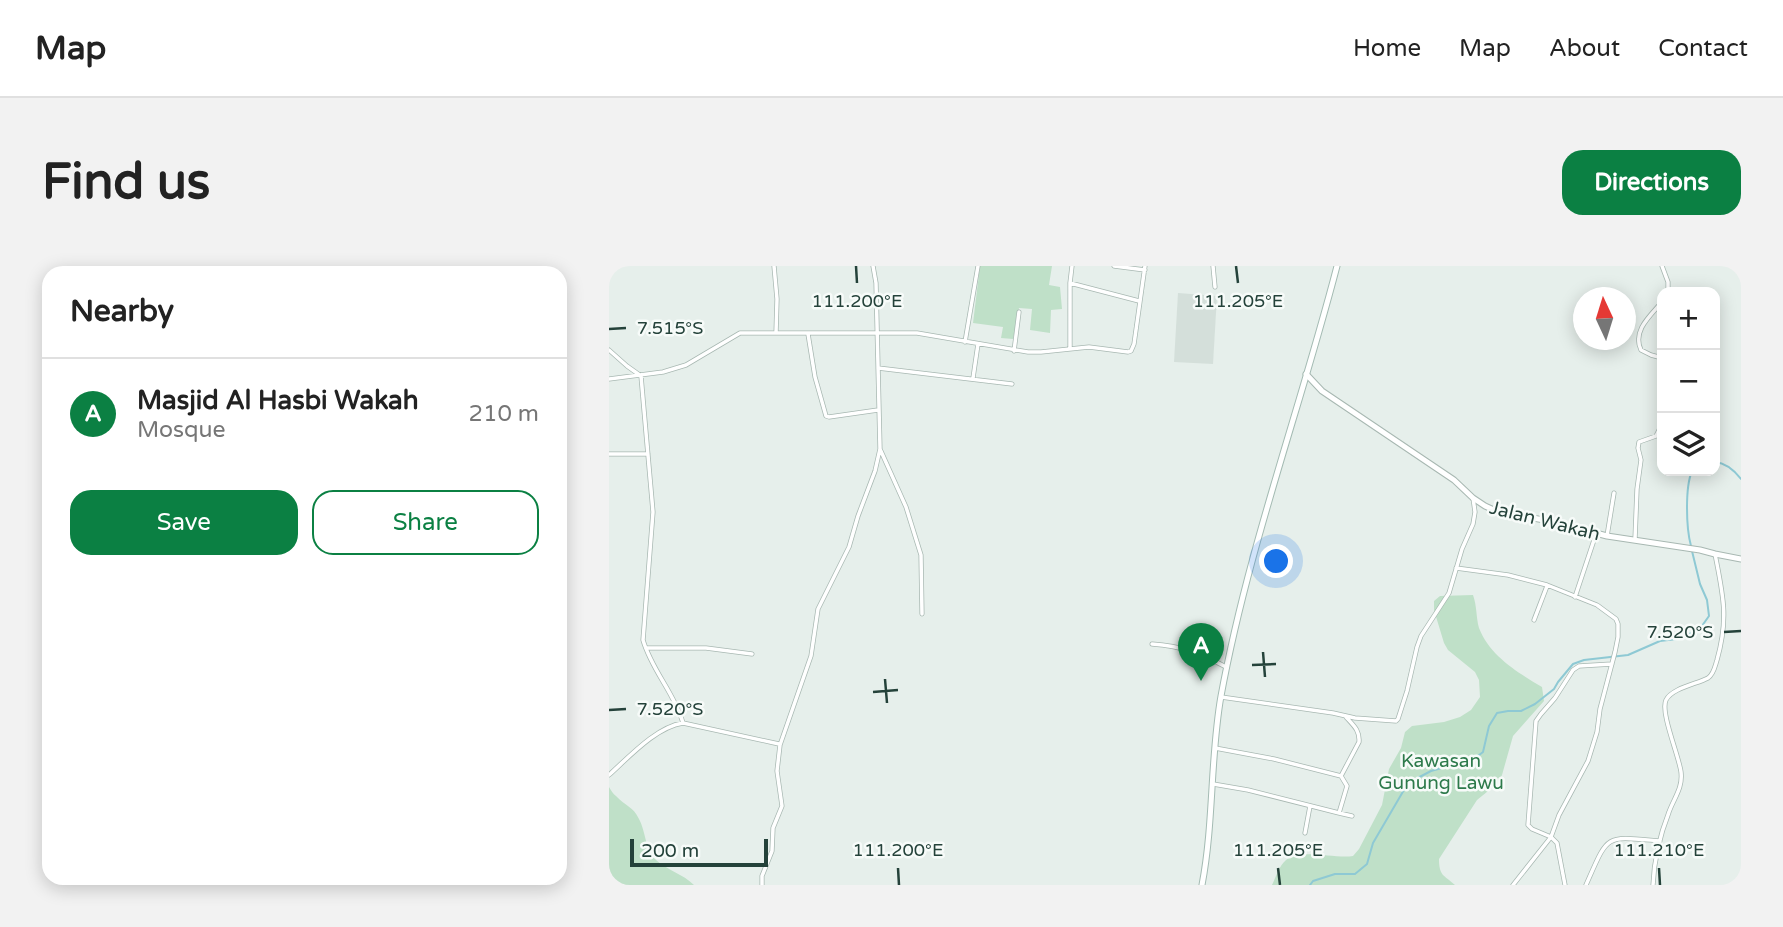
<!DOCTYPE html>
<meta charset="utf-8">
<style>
body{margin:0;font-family:"Varela Round",sans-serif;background:#f2f2f2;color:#222}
.controls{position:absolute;right:21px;top:21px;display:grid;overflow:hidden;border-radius:14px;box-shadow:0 4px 18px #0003}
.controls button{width:63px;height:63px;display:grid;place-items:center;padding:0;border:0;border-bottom:2px solid #e0e0e0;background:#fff;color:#222;font:35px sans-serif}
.compass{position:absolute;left:964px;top:21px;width:63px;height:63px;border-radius:50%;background:#fff;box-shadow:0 4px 18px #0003;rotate:356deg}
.scale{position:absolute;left:21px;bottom:18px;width:138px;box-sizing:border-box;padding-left:7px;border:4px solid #24423a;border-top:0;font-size:19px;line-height:24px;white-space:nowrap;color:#24423a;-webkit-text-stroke:5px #f7fbf9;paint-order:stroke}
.you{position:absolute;left:668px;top:296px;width:24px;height:24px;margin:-18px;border:5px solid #fff;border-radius:50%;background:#1a73e8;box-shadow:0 0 0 10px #1a73e833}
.badge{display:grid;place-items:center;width:46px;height:46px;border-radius:50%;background:#0b8043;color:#fff;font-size:23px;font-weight:700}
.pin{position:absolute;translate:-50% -58px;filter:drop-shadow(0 2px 4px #0008)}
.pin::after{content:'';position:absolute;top:37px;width:24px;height:21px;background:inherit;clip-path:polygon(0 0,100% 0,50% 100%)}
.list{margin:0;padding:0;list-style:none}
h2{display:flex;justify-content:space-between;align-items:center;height:91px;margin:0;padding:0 28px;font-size:30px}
h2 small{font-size:23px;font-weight:400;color:#767676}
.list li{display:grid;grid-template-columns:46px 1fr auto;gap:21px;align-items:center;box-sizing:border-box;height:112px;padding:0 28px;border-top:2px solid #e0e0e0}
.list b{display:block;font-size:26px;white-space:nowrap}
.list p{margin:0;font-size:23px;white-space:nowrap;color:#767676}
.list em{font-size:23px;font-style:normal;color:#767676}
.actions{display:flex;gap:14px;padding:21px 28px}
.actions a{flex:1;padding:16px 0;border:2px solid #0b8043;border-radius:21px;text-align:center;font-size:24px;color:#0b8043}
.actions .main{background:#0b8043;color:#fff}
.icon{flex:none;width:38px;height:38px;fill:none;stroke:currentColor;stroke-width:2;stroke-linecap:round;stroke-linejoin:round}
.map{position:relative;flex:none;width:1132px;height:619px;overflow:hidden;border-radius:21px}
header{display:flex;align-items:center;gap:42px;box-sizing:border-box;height:98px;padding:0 35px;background:#fff;border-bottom:2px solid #e0e0e0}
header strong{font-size:33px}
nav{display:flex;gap:38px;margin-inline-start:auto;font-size:24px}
.intro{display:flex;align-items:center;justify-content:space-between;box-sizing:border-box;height:168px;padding:0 42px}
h1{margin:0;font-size:49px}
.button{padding:18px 32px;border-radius:21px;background:#0b8043;color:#fff;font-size:24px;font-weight:700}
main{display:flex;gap:42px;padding:0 42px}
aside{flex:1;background:#fff;border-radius:21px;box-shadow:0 4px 18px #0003}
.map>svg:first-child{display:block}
.built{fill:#d4dfda}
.green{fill:#bfe0c8}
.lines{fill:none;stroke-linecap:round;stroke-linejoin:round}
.stream{stroke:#8ec9d4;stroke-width:2}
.minor-casing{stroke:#a8b8b2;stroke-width:5}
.tertiary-casing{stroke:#a8b8b2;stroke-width:7}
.secondary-casing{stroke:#a4bbb3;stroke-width:7}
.minor{stroke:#fff;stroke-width:3.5}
.tertiary{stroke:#fff;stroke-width:5}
.secondary{stroke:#fff;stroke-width:5}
.ticks{fill:none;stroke:#24423a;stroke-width:2.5}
.labels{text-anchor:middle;stroke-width:5;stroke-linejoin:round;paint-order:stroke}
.street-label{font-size:19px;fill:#24423a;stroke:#f7fbf9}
.park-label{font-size:19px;fill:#2d7a4b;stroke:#f7fbf9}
.ticks-label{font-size:18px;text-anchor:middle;fill:#24423a;stroke:#f7fbf9;stroke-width:5;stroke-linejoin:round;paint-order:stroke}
</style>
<header>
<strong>Map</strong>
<nav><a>Home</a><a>Map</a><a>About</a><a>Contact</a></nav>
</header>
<div class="intro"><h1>Find us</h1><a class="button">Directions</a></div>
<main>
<aside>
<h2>Nearby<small></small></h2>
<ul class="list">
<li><span class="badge">A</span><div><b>Masjid Al Hasbi Wakah</b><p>Mosque</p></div><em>210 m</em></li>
</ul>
<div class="actions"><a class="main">Save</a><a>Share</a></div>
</aside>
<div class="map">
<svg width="1132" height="619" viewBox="0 0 1132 619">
<rect width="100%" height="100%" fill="#e6efeb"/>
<path class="built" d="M569,27L608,30L604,98L565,96Z"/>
<path class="green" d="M371,0H443L440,19L451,21L453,43L442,44L441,67L421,64L423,43L410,42L404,73L392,72L394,61L364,57Z
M864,329C868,340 867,351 870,362C881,390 908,406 933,421L935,435L904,470L893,509L889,517L868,534L830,593C830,610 835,609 846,619H663C667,611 670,600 677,594C691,582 726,593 744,590L750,583L773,539L780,503L792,482L796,466L803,460L835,456L851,451L862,444L871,431L870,414L866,406L839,384L835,377L825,344V335L831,330Z
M0,521C2,524 4,528 7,530C16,540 24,540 30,553C37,566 36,584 47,594C58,604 74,608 85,619H0Z"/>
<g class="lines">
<path class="stream" d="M1106,196C1117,197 1125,204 1132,213
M1082,280C1077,262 1076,221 1083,205
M701,619L704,615L726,608H746L758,598L764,577L799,517L822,505L865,493L874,486L880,460L888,447L899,445H912L926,438L945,423L949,416L964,398L975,394L1019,389L1051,375L1068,373L1090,364L1100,350L1098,334L1091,318L1083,285"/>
<defs>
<path id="minor" d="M165,0L168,33L167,67
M264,0L267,17L271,183L297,241L312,289L313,348
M505,0L536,4
M604,0L606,21
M1053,0L1059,16V26
M461,17L530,35
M1053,36C1041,50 1023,65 1032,84L1042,89L1053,92
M199,68L206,111L217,150L220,151L269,144
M356,76L369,0
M461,82V17L463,0
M0,84L18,100L32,110L44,246L34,374C43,405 65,426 74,457
M405,85L410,46
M269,102L403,118
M364,112L369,78
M0,113L54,106L77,99L131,67H308L419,86H432L480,81L519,86L522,85L525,78L536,0
M0,188H39
M998,270L1005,227
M1026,273L1028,223L1032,194L1029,182L1030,176L1047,170L1053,158
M847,302L899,309L938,319L988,339L1007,353L1009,358V371L1006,386L991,443L988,466L979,495L950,549L942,571L904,619
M966,331L987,268
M925,354L938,320
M543,378C573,380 591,387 617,401
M37,382H97L143,388
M612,431L724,447L746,452L787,455L789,453L798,425L808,381L812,370L840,327L853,283L864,258L866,246L864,232
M0,509C20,491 47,461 74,457L170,478
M732,510L750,476C751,464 744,459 737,451
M604,518L639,524L730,547L738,520L732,510L665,493L606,482
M730,547L743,550
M696,567L701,540
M153,619V610L163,585L164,562L173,540L168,505L171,479L202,390L209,343L240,281L249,250L266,205L271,183
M956,619L948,577L942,571L923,563L919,559L927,455L932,448L946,432L964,404L970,400L1003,398
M977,619C1000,567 995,570 1051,575
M1044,619C1045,594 1051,569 1060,546C1065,532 1074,522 1072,506C1070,490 1051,446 1057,434C1063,422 1088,418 1099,412C1105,408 1106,400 1108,394C1120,352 1114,329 1106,288"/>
<path id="tertiary" d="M697,108L713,125L845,214L864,232L876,240L887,245L945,256L998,270L1091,284L1106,288L1132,293"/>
<path id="secondary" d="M593,619C605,556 601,492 612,430C639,283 691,143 728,0"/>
</defs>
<use href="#minor" class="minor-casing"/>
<use href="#tertiary" class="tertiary-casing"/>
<use href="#secondary" class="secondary-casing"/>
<use href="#minor" class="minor"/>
<use href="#tertiary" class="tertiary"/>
<use href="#secondary" class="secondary"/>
</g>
<path class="ticks" d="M247,0L248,17M627,0L629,17M0,63L17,62M1115,366L1132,365M654,386L656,411M643,399L667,398M276,413L278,437M264,426L289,424M0,444L17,443M289,602L290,619M669,602L671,619M1050,602L1051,619"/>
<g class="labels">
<g class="street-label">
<text transform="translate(936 254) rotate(14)" y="7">Jalan Wakah</text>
</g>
<g class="park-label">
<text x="832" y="501">Kawasan<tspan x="832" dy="22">Gunung Lawu</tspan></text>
</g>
</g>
<g class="ticks-label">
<text x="248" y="41">111.200°E</text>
<text x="629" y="41">111.205°E</text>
<text x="61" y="68">7.515°S</text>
<text x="1071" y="372">7.520°S</text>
<text x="61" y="449">7.520°S</text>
<text x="289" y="590">111.200°E</text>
<text x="669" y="590">111.205°E</text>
<text x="1050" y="590">111.210°E</text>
</g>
</svg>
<div class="controls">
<button>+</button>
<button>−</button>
<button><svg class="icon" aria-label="layers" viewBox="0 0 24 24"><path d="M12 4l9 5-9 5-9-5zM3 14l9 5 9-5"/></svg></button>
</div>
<svg class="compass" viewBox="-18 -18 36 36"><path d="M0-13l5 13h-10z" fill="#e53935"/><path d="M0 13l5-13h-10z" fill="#767676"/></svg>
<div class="scale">200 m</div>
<div class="you"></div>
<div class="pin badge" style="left:592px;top:415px">A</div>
</div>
</main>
